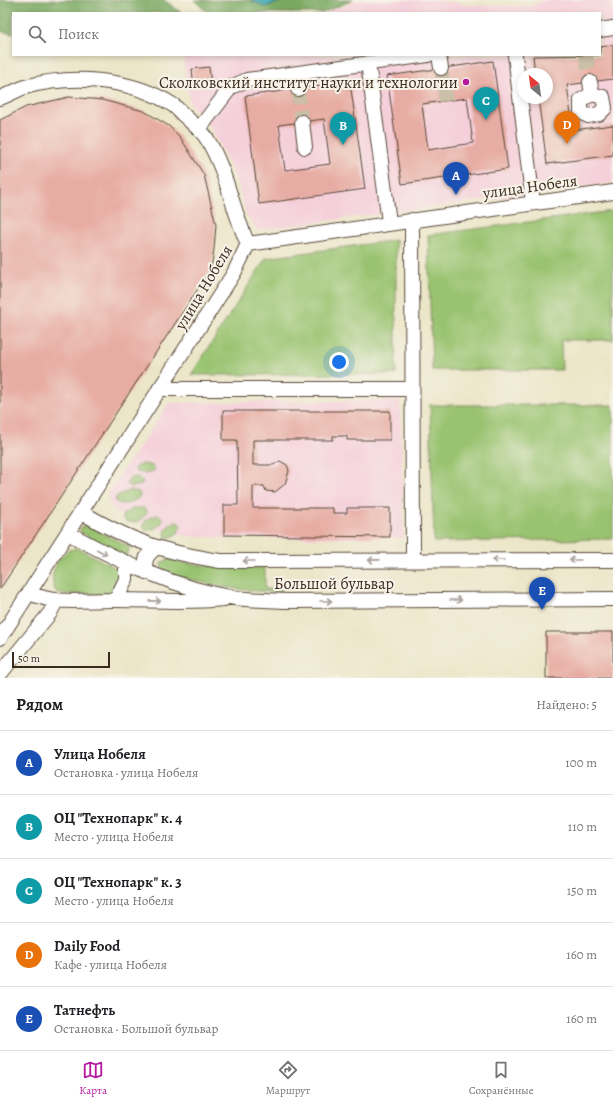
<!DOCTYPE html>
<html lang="ru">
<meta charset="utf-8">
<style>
body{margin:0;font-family:Alegreya,serif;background:#f6f6f6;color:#202124}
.compass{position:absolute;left:517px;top:68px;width:36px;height:36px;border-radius:50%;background:#fff;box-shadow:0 2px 6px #0003;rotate:331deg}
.scale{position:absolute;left:12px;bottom:10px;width:98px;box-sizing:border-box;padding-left:4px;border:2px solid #3b2a1e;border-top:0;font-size:11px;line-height:14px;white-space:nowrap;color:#3b2a1e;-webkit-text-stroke:3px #f7f3e8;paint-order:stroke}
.you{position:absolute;left:339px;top:362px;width:14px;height:14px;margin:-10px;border:3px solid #fff;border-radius:50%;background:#1a73e8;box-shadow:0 0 0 6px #1a73e833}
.badge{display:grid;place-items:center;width:26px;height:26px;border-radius:50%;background:#b5179e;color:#fff;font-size:13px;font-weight:700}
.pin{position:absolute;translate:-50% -33px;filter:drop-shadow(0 1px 2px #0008)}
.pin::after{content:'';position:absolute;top:21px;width:14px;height:12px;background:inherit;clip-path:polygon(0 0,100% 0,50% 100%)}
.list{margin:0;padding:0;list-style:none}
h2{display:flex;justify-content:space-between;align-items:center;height:52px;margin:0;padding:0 16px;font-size:17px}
h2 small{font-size:13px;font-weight:400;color:#757577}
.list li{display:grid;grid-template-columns:26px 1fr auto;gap:12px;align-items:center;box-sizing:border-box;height:64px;padding:0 16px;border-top:1px solid #e0e0e0}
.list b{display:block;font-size:15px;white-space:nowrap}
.list p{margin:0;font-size:13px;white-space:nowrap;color:#757577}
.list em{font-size:13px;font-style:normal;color:#757577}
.icon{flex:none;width:22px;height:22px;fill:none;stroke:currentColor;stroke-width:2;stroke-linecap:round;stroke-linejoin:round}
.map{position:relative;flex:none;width:613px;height:678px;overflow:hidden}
.search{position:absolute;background:#fff;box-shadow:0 2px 6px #0003;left:12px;right:12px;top:12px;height:44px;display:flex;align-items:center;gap:10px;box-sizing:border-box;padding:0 14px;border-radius:0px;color:#757577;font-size:15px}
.sheet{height:372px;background:#fff}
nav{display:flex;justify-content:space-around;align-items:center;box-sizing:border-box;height:56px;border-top:1px solid #e0e0e0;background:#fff;font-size:11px;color:#757577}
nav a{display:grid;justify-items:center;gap:2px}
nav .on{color:#b5179e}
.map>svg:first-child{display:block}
.built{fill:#f5cfda;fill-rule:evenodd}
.green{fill:#99c370;stroke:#6a7647}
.forest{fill:#7aa962;stroke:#5a6a40}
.water{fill:#39aab6;stroke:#3a6a6a}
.building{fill:#e7aca3;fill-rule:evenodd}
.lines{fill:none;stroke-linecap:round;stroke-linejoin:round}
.minor-tunnel{stroke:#c9c0a7;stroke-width:14;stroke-dasharray:14 7;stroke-linecap:butt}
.minor-casing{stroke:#564638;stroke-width:16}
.minor{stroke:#fff;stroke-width:14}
.oneway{stroke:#a79f9a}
.poi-dot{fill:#b5179e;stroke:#f7f3e8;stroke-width:1.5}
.labels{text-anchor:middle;stroke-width:4;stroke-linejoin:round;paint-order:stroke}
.poi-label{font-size:16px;fill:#3b2a1e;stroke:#f7f3e8;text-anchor:end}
.street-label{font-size:16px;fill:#3b2a1e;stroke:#f7f3e8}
</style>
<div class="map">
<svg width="613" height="678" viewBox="0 0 613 678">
<rect width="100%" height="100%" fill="#f7f3e8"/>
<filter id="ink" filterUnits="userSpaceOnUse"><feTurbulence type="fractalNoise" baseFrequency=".025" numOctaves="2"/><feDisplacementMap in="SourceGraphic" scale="8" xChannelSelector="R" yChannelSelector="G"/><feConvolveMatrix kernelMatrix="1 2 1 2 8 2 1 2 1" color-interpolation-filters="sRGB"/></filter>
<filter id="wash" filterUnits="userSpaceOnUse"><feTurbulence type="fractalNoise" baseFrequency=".012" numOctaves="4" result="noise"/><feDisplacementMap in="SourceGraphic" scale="16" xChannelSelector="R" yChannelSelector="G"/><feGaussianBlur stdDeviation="0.9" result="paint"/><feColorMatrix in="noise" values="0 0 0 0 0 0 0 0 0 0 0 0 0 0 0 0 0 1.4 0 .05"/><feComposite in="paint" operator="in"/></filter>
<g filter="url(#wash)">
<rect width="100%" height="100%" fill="#ece6c9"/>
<path class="built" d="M359,0H436L470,5L531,6L545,0H613V183L257,230L246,214L238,184L213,131L190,104L183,55H600V13H325ZM523,74H547V98H523Z
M400,400L404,538H229L187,536L159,530L119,514L112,508L108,500V493L169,403Z"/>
<path class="green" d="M613,211V340H561L562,370H432L428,235Z
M396,240V374L191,375L266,258Z
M430,405H613V539L434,542Z
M142,464L151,465L155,470L146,474L136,472L135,467Z
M137,477L143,481L141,485L132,487L126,484L130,478Z
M131,490L139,492L140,496C134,502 124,507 116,502L115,499L118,495Z
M134,508H144L147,511L146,515L137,522H127L123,519V514Z
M158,515L162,518V523L154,529L145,531L143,525C146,518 151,516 158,515Z
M178,522L181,525L178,533L169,538L165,536L166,528L172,523Z
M82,526H88L130,547L126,556L82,533L80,530Z
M77,548L118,569L121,575L114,591L107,594H58C45,580 57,550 77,548Z
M168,559C200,567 231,568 265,568V589H281L282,592C240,592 201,584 162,571L161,563Z"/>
<path class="forest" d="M0,0H164L182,13H13V34L0,31Z
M194,0H250L265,7L285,0H353L322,13H208Z"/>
<path class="water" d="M250,0H285L265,7Z"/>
<g id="blocks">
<path class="building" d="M613,45V79L567,85L573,130L613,125V155L547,164L538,98H547V74H535L533,56L600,55V47Z
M493,61L508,169L402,184L387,76ZM467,98L473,143L428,150L422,104Z
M209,67L211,85L194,87L192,69Z
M350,82L365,189L259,204L245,96ZM324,119L330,164L285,170L279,125Z
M69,97L102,100L144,111L169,126L180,137L204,175L216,225L214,249L211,269L0,589V120L26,107Z
M223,411H390V440H347V436H333V440H253V465H273L280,461L287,465L289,471L285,484L275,492L266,491L264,486H253V508H333V513H347V508H390V537L224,535V505H238L237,440H223Z
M546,632H613V678H546Z"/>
</g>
</g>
<g filter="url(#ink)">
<use href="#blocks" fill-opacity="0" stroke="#564638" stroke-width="1"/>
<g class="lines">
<path class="minor-tunnel" d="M586,55L590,82
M441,68L446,101
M298,89L302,122"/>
<defs>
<path id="minor" d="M600,30L613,28
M439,55L441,68
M515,55L533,203
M368,63L389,222
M296,74L298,89
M590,82L592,94L581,100V112L588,116L599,114L605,108L603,97L592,94
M0,98C8,95 17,90 25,87C72,74 131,78 173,105C178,109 183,115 188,119C194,125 203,132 207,139C227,171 232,210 248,244
M302,122L305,147
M199,129L231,87L247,80L428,55
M412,220L413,560
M248,244L613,192
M159,389H412
M81,512C130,541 163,552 220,561L613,560
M68,533C121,562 174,588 235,598C252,600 270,600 287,601L613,599
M146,572C144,560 146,555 156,548
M30,593C57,606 88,599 117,600C153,600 188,603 224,599
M116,600L126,579V564
M0,638L234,273L248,244
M0,674L50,613L56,601"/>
</defs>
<use href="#minor" class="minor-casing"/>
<use href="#minor" class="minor"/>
</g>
<defs><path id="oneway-shaft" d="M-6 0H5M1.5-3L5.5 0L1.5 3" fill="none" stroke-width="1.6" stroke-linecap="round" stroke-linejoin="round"/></defs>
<g class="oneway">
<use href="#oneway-shaft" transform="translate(102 552) rotate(28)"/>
<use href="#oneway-shaft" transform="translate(374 560) rotate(179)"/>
<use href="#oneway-shaft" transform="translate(498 560) rotate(-180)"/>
<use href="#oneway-shaft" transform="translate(575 560) rotate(-180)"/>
<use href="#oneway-shaft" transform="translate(249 561) rotate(-180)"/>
<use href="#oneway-shaft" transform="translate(456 600)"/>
<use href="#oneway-shaft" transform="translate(155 601) rotate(1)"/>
<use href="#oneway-shaft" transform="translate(326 601)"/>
</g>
</g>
<circle class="poi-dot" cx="466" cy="82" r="4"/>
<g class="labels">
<g class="poi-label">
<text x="458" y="88">Сколковский институт науки и технологии</text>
</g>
<g class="street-label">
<text transform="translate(530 186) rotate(-8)" y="6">улица Нобеля</text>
<text transform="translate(203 287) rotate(-59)" y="6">улица Нобеля</text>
<text x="334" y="589">Большой бульвар</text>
</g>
</g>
</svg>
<svg class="compass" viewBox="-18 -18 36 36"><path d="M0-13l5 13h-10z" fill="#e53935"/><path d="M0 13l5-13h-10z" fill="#757577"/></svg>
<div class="scale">50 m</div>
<div class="you"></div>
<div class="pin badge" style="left:456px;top:195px;background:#1a4fb4">A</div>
<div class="pin badge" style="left:343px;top:145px;background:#0f9aa8">B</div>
<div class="pin badge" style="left:486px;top:120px;background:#0f9aa8">C</div>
<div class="pin badge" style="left:567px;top:144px;background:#e8710a">D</div>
<div class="pin badge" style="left:542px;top:610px;background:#1a4fb4">E</div>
<div class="search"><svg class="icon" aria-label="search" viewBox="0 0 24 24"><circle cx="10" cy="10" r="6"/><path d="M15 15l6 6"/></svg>Поиск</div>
</div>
<section class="sheet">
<h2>Рядом<small>Найдено: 5</small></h2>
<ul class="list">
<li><span class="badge" style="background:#1a4fb4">A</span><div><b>Улица Нобеля</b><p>Остановка · улица Нобеля</p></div><em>100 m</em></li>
<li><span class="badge" style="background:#0f9aa8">B</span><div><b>ОЦ &quot;Технопарк&quot; к. 4</b><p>Место · улица Нобеля</p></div><em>110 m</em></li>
<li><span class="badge" style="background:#0f9aa8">C</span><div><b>ОЦ &quot;Технопарк&quot; к. 3</b><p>Место · улица Нобеля</p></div><em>150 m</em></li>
<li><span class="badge" style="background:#e8710a">D</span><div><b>Daily Food</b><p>Кафе · улица Нобеля</p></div><em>160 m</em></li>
<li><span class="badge" style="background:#1a4fb4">E</span><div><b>Татнефть</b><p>Остановка · Большой бульвар</p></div><em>160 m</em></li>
</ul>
</section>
<nav>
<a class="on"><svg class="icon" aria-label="map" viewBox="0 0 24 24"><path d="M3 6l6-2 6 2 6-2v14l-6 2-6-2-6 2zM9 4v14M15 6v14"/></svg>Карта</a>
<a><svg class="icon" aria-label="directions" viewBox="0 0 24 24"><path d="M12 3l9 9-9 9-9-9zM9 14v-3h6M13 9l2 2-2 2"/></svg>Маршрут</a>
<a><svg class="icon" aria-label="saved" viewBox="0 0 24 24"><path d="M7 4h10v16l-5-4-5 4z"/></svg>Сохранённые</a>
</nav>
